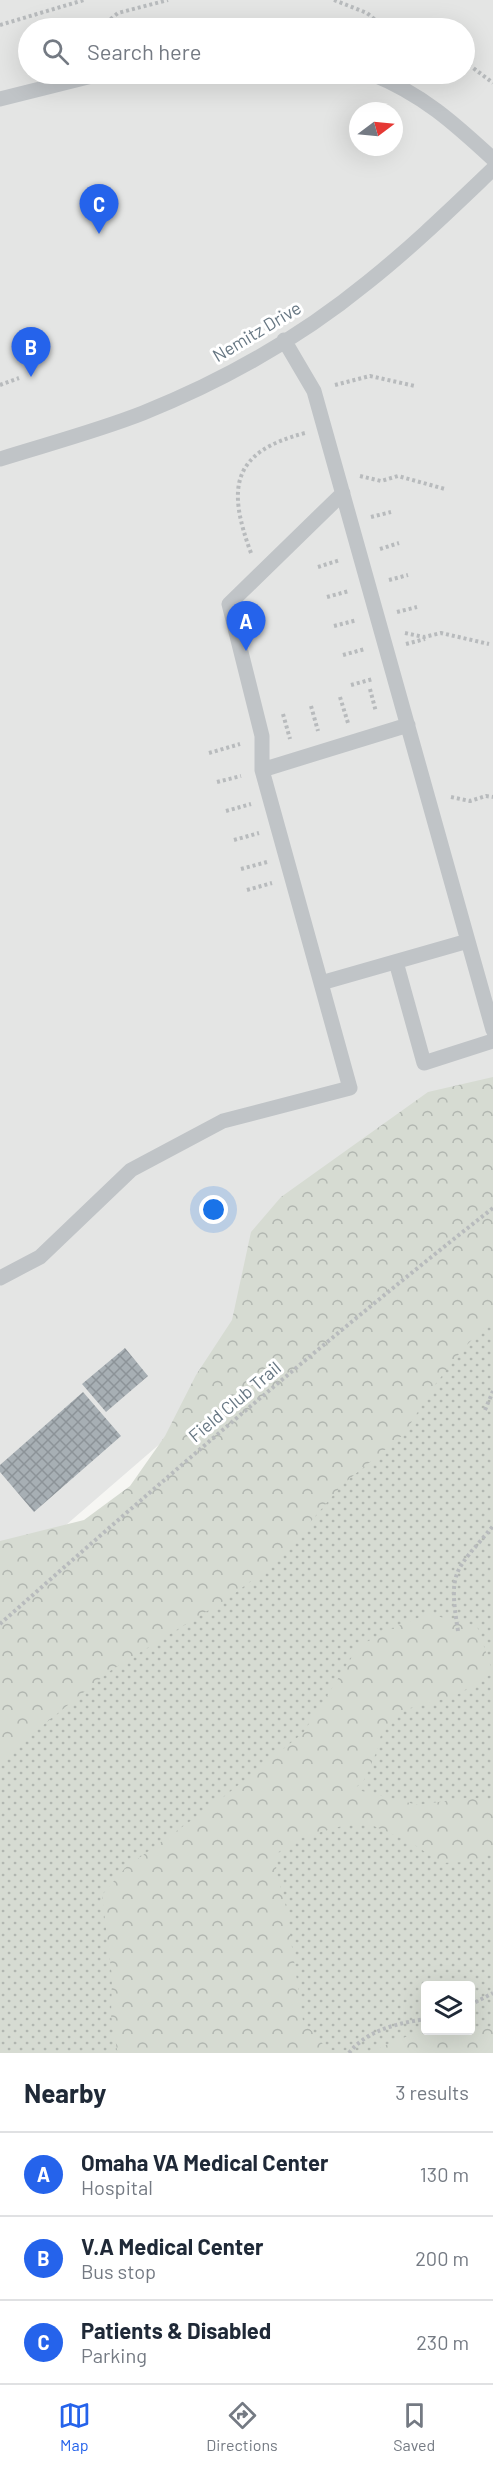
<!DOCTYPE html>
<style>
body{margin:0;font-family:Barlow,sans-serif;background:#f6f6f7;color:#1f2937}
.controls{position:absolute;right:18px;bottom:18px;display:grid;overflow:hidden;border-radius:6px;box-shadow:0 6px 24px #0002}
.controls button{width:54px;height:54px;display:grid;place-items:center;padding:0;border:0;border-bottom:2px solid #e0e1e3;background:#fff;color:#1f2937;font:30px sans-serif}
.compass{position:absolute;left:349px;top:102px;width:54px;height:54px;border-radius:50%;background:#fff;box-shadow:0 6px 24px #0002;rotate:74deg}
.you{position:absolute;left:214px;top:1210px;width:21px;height:21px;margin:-15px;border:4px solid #fff;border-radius:50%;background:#1a73e8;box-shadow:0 0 0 9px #1a73e833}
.badge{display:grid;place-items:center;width:39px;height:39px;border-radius:50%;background:#2563eb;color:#fff;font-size:20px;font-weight:700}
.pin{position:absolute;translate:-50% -50px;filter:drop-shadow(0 2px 3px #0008)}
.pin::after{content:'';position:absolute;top:32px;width:21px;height:18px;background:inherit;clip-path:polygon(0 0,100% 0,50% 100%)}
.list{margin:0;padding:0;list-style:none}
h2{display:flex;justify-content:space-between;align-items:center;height:78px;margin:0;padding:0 24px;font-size:26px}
h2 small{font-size:20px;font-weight:400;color:#747a83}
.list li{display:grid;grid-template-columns:39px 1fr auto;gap:18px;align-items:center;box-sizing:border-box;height:84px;padding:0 24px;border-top:2px solid #e0e1e3}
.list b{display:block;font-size:22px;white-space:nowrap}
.list p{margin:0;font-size:20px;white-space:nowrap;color:#747a83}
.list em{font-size:20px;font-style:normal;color:#747a83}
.icon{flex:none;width:33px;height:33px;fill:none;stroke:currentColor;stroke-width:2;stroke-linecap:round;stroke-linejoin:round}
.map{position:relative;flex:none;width:493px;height:2053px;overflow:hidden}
.search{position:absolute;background:#fff;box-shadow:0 6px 24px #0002;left:18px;right:18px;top:18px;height:66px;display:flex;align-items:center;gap:15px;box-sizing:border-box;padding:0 21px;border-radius:33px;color:#747a83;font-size:22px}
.sheet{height:330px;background:#fff}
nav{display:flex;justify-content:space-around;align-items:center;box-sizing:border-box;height:84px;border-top:2px solid #e0e1e3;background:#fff;font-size:16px;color:#747a83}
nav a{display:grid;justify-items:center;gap:3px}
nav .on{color:#2563eb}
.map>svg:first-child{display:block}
.built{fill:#e4e5e4;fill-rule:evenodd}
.grass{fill:url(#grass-dots);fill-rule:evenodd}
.forest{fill:url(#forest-crowns)}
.building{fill:url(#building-cross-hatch)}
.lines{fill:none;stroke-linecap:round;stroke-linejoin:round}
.path{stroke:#b8bbbd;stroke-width:4;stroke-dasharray:3 3;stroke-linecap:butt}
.lane{stroke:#c0c4c7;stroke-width:15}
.labels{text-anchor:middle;stroke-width:6;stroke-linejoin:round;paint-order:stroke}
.street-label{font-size:18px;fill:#677783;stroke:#fff}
</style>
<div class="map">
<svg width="493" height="2053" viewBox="0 0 493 2053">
<defs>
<pattern id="grass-dots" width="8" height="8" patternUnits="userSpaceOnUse" patternTransform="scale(1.5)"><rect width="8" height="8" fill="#d6dbd2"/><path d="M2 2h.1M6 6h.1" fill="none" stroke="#b1b6b0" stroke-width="1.8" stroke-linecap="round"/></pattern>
<pattern id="forest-crowns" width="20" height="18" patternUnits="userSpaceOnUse" patternTransform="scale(1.5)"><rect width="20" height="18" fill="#d6dbd2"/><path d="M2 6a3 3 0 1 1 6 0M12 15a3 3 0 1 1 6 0" fill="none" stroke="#b1b6b0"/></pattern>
<pattern id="building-cross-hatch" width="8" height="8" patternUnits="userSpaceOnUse" patternTransform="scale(1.5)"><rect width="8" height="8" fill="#a7afb4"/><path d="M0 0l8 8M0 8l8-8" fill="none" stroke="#8c9398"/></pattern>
</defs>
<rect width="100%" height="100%" fill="#f6f6f3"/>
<path class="built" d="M0,0H493V1156L0,1582ZM28,28H464V74H28ZM358,111H394V147H358Z"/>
<path class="grass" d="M493,1236V2053H0V1718ZM426,1986H470V2030H426Z"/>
<path class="forest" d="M493,1077V1318L462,1350L434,1386L404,1434L342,1485L277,1561L230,1597L110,1671L0,1760V1541L84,1520L130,1486L165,1436L196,1375L232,1320L251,1232L281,1197L428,1092Z
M428,1614L477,1626L493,1673L455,1696L399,1711L382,1731L376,1753L364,1780L354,1789L418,1805L472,1797L493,1803V1853L466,1862L441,1863L412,1843L367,1823L338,1827L301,1838L277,1853L276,1871L286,1907L303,2021L328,2050L372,2051L415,2033L427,2031L470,2030L471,2027L493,2029V2053H121L117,2050L111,2015L112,1977L102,1895L125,1868L221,1799L303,1733L359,1646L391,1629Z"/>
<path class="building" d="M125,1348L148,1376L106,1412L82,1384Z
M83,1392L121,1436L34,1512L0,1472V1465Z"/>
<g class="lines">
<path class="path" d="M334,0L367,13L379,23L391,28
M106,23L118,13L168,0
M0,25L84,0
M464,61L493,83
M0,385L19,378
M335,385L370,376L415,386
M360,476L381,481L398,476L445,489
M371,517L391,512
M380,549L399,543
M251,553C227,488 231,452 305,433
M318,567L340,560
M389,580L408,575
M327,597L349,591
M397,612L417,607
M334,626L357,620
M405,633L424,637L441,633L489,644
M406,644L425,639
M343,655L365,649
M351,685L373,679
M370,689L376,712
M340,697L348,723
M311,706L318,731
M283,714L290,739
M209,753L240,744
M217,782L241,776
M451,797L470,801L486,796L493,797
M226,811L251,804
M234,840L259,833
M241,869L267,862
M247,890L272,883
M485,1410L493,1391
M0,1624C161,1481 324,1341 493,1208
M458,1631C448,1569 455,1572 493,1526
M470,2005L493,1993
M349,2053C367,2030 398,2023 426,2019"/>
<path class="lane" d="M372,74C422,94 454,123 493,159
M0,99L100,74
M284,340L314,391L468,941L321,983
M0,459C48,444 97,431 143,413C223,381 302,336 368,282C412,247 452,208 493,169
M262,770L408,725
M468,941L493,1030
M396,962L424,1063L493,1041
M0,1278L40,1257L131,1170L223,1121L350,1088L262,770V736L229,604L343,493"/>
</g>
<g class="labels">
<g class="street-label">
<text transform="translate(257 332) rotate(-31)" y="6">Nemitz Drive</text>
<text transform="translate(235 1402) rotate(-40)" y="6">Field Club Trail</text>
</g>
</g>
</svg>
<div class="controls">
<button><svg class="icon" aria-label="layers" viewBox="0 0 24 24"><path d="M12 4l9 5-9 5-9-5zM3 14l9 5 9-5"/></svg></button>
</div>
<svg class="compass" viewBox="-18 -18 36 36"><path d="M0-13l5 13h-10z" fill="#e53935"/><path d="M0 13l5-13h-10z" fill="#747a83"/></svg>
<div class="you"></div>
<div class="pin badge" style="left:246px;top:651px">A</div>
<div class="pin badge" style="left:31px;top:377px">B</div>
<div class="pin badge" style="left:99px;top:234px">C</div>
<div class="search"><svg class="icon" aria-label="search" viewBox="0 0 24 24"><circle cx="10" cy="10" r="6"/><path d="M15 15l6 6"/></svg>Search here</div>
</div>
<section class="sheet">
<h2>Nearby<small>3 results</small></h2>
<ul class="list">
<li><span class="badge">A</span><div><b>Omaha VA Medical Center</b><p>Hospital</p></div><em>130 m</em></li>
<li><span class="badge">B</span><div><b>V.A Medical Center</b><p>Bus stop</p></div><em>200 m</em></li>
<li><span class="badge">C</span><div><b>Patients &amp; Disabled</b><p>Parking</p></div><em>230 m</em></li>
</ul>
</section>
<nav>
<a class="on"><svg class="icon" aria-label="map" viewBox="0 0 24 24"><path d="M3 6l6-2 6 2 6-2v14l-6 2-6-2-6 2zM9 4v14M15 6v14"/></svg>Map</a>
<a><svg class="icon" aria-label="directions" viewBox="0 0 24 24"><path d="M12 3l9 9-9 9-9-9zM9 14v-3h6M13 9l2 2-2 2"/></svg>Directions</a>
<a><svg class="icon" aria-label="saved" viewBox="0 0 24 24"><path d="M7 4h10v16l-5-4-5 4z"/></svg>Saved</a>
</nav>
